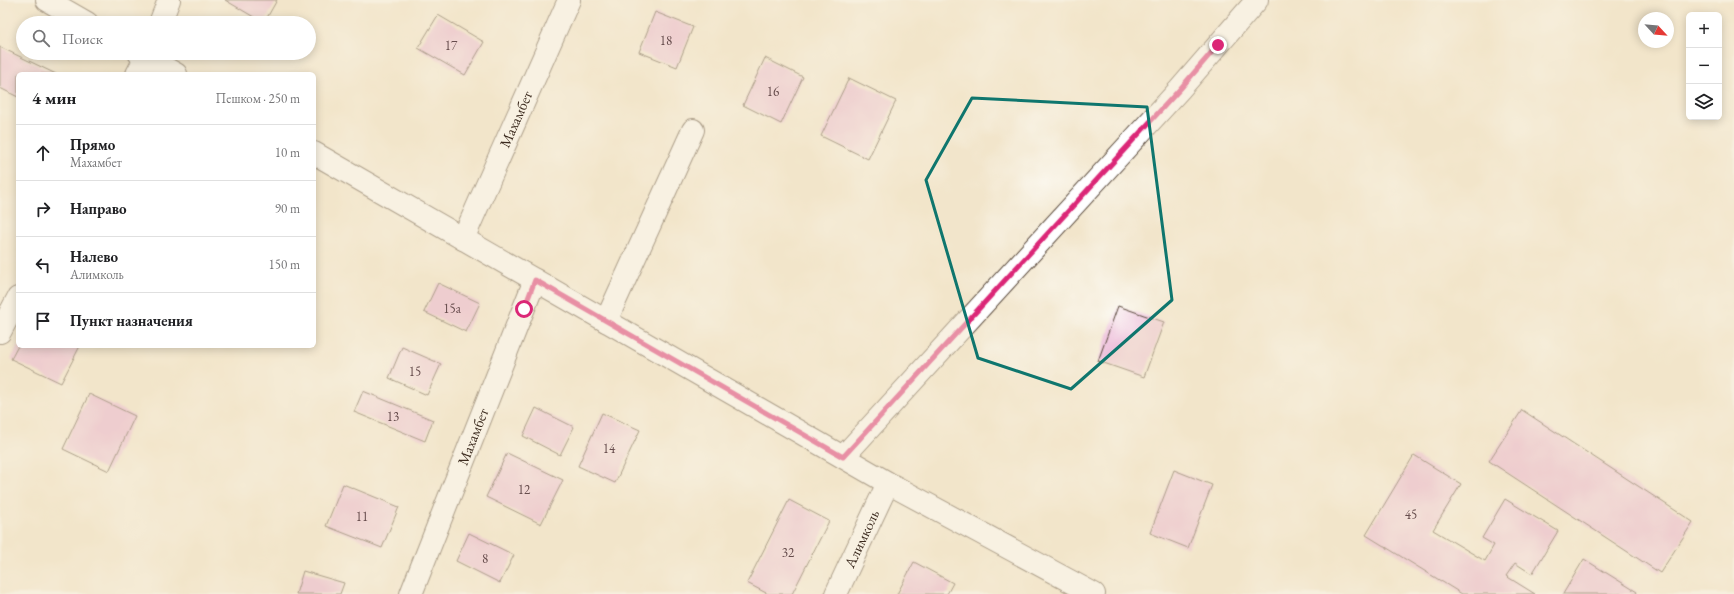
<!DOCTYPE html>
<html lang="ru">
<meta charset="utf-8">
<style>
body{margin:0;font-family:"EB Garamond",serif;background:#f2f2f2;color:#202124}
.controls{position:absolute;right:12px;top:12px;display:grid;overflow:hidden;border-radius:6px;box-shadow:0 2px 10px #0003}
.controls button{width:36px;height:36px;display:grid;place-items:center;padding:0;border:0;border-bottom:1px solid #e0e0e0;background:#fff;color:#202124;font:20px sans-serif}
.compass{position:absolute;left:1638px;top:12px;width:36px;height:36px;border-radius:50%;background:#fff;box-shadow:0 2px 10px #0003;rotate:116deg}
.stop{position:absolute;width:12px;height:12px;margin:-9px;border:3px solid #db2777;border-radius:50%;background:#fff}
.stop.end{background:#db2777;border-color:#fff;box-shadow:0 1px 4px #0008}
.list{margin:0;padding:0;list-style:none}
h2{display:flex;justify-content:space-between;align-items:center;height:52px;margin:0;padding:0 16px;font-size:17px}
h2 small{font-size:13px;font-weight:400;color:#757577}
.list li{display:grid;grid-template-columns:26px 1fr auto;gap:12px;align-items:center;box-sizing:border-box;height:56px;padding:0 16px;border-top:1px solid #e0e0e0}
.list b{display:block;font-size:15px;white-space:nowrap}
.list p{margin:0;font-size:13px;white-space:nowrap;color:#757577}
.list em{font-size:13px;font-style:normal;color:#757577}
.icon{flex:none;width:22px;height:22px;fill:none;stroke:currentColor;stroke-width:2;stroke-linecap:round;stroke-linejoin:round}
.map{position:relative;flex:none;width:1734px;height:594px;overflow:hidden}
.search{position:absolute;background:#fff;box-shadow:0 2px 10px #0003;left:16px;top:16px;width:300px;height:44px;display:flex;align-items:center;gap:10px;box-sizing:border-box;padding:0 14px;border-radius:22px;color:#757577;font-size:15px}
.panel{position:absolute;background:#fff;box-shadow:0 2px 10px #0003;left:16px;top:72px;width:300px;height:276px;border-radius:6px}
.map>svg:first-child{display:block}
.building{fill:#e9b0d4}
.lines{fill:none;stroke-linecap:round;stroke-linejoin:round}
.street-casing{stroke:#564638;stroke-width:24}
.secondary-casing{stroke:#564638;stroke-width:24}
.street{stroke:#fff;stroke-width:22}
.secondary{stroke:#fff;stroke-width:22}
.route{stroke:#db2777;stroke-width:5}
.marked{fill:none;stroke:#0f766e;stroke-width:3;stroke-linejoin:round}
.labels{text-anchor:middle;stroke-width:3.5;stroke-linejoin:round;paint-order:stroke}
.number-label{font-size:13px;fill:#664c4c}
.street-label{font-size:15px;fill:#3b2a1e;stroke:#fdfcf7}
</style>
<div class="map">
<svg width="1734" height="594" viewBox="0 0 1734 594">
<rect width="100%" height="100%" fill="#fdfcf7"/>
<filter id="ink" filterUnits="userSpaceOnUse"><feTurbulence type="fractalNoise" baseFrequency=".025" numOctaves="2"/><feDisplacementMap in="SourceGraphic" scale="8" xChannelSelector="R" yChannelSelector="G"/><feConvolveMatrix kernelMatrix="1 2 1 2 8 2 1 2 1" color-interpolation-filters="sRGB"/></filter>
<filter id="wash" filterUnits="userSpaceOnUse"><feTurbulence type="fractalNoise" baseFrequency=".012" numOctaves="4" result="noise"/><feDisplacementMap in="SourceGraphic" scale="16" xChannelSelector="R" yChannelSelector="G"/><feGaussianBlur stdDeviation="0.9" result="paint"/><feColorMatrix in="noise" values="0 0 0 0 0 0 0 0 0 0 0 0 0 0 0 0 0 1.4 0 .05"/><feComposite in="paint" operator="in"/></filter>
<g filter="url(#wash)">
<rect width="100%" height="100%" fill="#f2e5cb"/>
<g id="blocks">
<path class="building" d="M225,0H277L264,23Z
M655,12L693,27L677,67L639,52Z
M438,15L484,42L465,75L418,48Z
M0,47L56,74H18V97L0,88Z
M765,58L803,77L781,124L743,105Z
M849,78L896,101L868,159L821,136Z
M438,283L480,303L466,332L424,312Z
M1118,306L1164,322L1144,377L1098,361Z
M18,346H80L61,383L11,359Z
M402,347L441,364L427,395L389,378Z
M363,391L433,420L425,441L354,412Z
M89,394L135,416L109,471L63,449Z
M536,408L574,427L560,455L523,436Z
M1522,410L1693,522L1660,573L1489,461Z
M602,413L640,430L615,483L578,466Z
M507,453L563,480L541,524L486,497Z
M1414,455L1461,484L1433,530L1485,561L1494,545L1482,538L1505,499L1558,531L1532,574L1515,563L1506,576L1535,594H1462L1366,535Z
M1174,470L1212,485L1188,548L1150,533Z
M343,484L399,507L382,548L326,526Z
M789,500L829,521L792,594H768L747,583Z
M469,533L514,555L500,583L456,561Z
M1584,559L1637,592L1636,594H1563Z
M914,562L953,583L947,594H897Z
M303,571L344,583L340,594H296Z"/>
</g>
</g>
<g filter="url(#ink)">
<use href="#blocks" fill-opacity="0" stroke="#564638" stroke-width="1"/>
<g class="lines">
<defs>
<g id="street">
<path d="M160,23L169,0"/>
<path d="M137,74L148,53"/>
<path id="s1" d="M463,239L569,0"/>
<path d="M606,321L693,130"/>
<path d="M0,332L18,298"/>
<path d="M843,457L1180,89L1257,0"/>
<path id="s2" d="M411,594L535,280"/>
<path id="s3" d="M836,594L888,483"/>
</g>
<path id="secondary" d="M47,0L87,23
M139,53L176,74
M314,153L888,483L1094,594"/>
</defs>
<use href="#street" class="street-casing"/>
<use href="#secondary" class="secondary-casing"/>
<use href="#street" class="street"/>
<use href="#secondary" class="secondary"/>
</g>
</g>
<g class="lines" filter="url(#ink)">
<path class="route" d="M524,309L535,280L843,457L1180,89L1218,45"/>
</g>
<path d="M0 0H1734V594H0ZM972,98L1147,107L1172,300L1071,389L978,358L926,180Z" fill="#f2e5cb" fill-opacity=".55" fill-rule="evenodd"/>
<path class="marked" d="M972,98L1147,107L1172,300L1071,389L978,358L926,180Z"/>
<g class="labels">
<g class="number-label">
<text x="666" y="45">18</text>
<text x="451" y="50">17</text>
<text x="773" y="96">16</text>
<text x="452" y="313">15а</text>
<text x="415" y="376">15</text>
<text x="393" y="421">13</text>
<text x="609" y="453">14</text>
<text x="524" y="494">12</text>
<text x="1411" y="519">45</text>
<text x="362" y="521">11</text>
<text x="788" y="557">32</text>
<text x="485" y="563">8</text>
</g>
<g class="street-label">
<text dy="5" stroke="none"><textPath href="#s1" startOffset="131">Махамбет</textPath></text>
<text dy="5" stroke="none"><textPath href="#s2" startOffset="169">Махамбет</textPath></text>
<text dy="5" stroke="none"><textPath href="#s3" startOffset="61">Алимколь</textPath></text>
</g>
</g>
</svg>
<div class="controls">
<button>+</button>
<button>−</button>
<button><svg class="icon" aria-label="layers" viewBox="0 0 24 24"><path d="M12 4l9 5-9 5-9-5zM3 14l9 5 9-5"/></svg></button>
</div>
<svg class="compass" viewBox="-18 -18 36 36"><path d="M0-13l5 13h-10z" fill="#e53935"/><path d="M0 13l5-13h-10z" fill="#757577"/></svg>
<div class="stop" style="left:524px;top:309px"></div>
<div class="stop end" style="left:1218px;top:45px"></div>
<div class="search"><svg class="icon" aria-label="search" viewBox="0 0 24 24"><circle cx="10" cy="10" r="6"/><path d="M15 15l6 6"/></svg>Поиск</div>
<section class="panel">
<h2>4 мин<small>Пешком · 250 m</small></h2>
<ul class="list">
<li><svg class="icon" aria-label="ahead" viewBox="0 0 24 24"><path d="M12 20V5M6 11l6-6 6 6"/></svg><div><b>Прямо</b><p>Махамбет</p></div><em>10 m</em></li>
<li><svg class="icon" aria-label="right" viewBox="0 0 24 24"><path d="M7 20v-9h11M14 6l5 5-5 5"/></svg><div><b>Направо</b></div><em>90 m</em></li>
<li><svg class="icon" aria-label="left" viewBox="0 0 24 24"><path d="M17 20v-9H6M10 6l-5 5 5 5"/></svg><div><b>Налево</b><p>Алимколь</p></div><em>150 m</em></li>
<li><svg class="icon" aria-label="arrive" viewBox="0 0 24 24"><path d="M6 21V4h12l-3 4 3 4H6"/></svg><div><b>Пункт назначения</b></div></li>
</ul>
</section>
</div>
